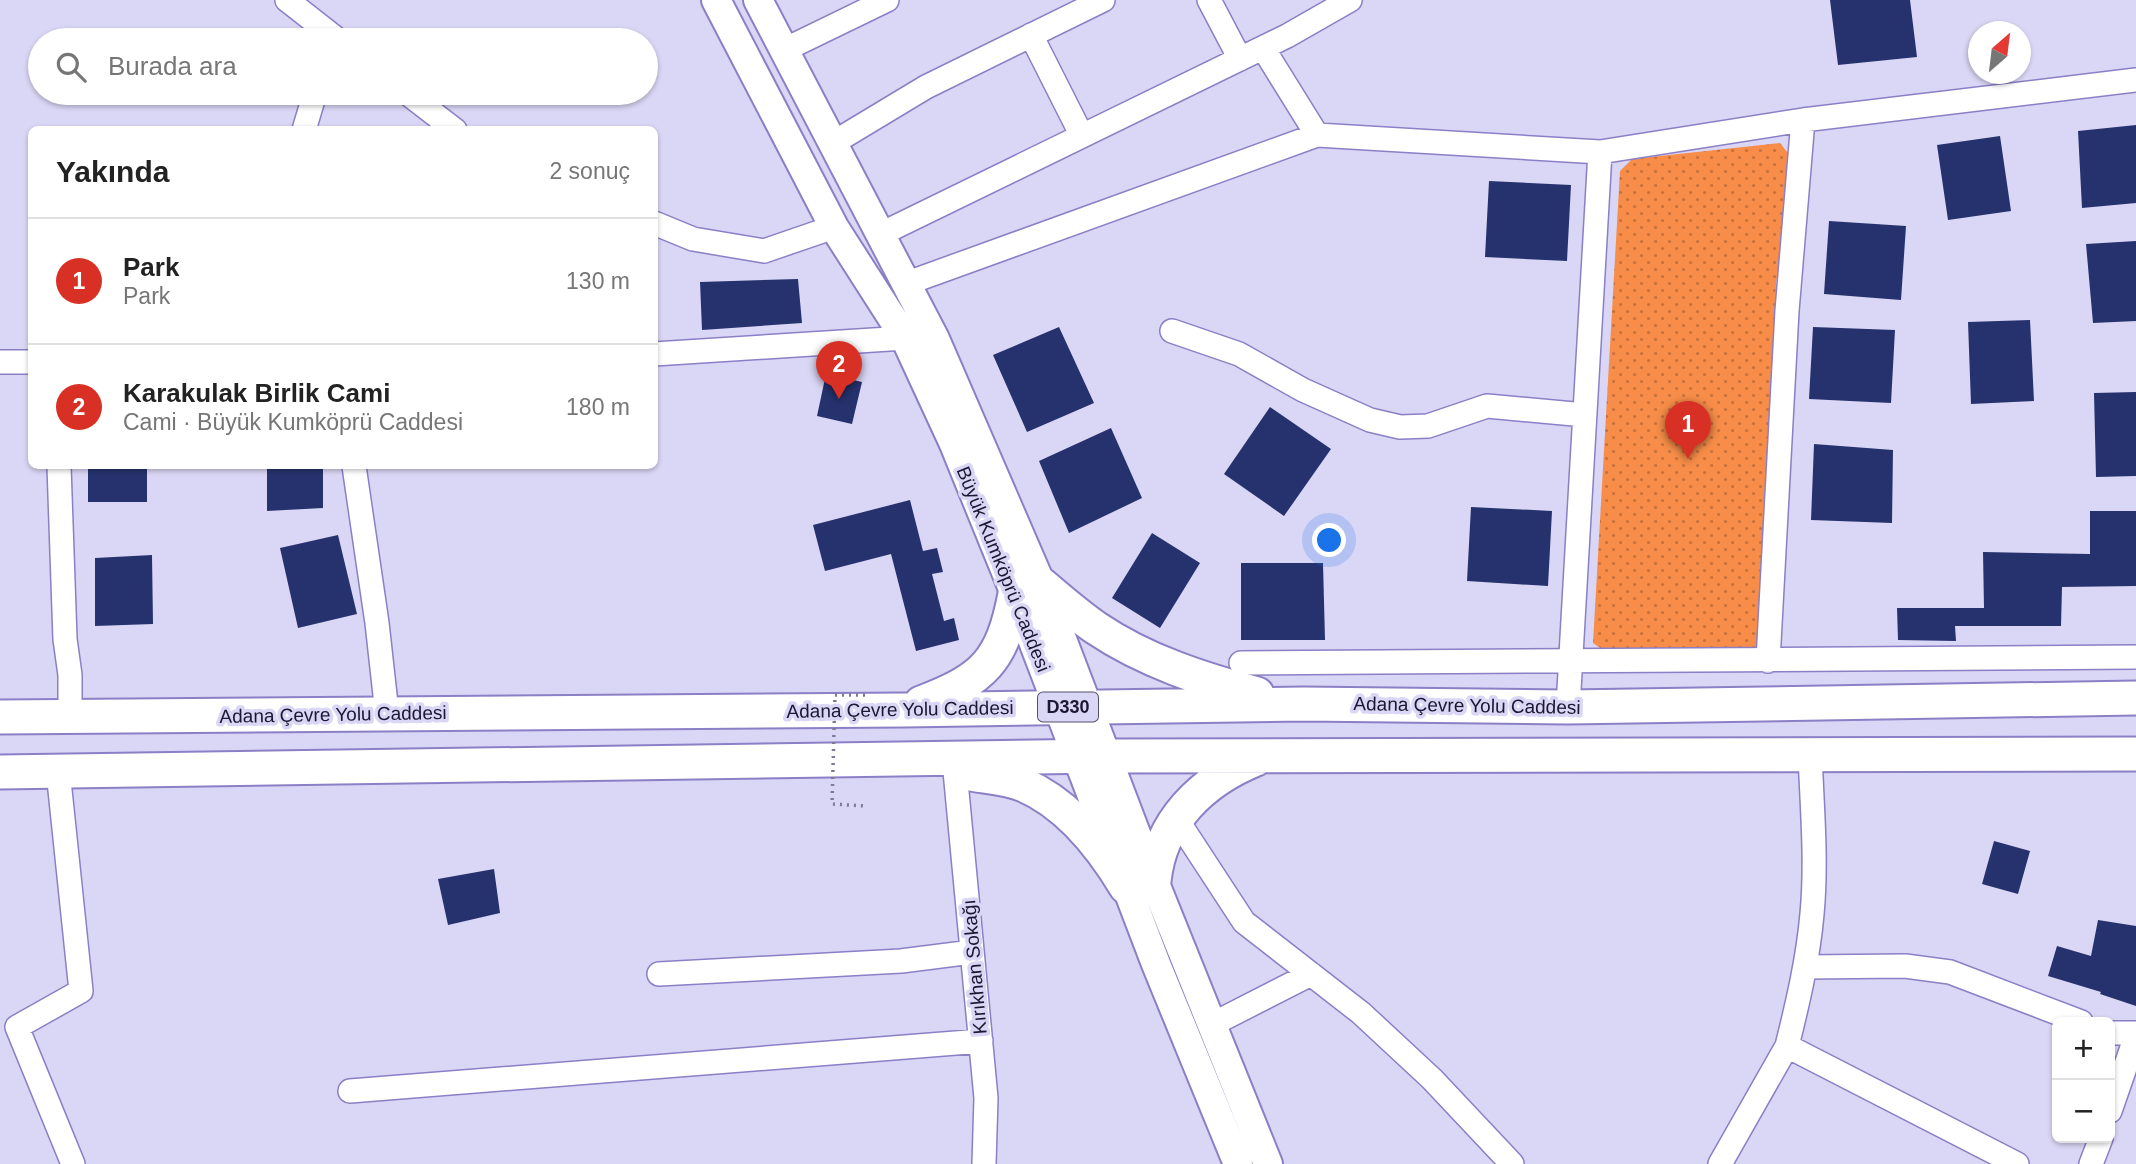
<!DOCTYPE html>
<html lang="tr">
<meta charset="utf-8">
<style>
body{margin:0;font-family:Helvetica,sans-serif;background:#f6f6f6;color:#222}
.controls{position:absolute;right:21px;bottom:21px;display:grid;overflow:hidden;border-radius:10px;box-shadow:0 2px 5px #0004}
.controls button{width:63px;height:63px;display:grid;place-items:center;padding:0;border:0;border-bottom:2px solid #e0e0e0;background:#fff;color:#222;font:35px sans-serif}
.compass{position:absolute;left:1968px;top:21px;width:63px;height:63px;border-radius:50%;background:#fff;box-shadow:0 2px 5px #0004;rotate:28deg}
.you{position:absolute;left:1330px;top:541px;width:24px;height:24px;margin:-18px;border:5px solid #fff;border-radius:50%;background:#1a73e8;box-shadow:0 0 0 10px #1a73e833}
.badge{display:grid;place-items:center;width:46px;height:46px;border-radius:50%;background:#d93025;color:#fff;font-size:23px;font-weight:700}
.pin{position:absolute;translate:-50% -58px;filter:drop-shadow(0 2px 4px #0008)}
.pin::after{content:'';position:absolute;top:37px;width:24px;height:21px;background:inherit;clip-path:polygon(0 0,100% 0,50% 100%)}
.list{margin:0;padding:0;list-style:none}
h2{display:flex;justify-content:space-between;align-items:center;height:91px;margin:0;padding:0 28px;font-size:30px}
h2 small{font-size:23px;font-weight:400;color:#767676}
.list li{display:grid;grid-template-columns:46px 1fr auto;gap:21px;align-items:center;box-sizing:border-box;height:126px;padding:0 28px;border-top:2px solid #e0e0e0}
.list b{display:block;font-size:26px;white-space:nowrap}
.list p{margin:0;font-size:23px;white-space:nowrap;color:#767676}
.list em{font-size:23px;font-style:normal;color:#767676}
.icon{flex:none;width:38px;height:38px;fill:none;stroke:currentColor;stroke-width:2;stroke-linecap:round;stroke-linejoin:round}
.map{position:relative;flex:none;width:2136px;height:1164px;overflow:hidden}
.search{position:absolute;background:#fff;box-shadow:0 2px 5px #0004;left:28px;top:28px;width:630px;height:77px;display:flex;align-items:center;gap:18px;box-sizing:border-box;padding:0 24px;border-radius:38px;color:#767676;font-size:26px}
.panel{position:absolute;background:#fff;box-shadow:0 2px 5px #0004;left:28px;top:126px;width:630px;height:343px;border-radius:10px}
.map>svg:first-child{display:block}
.park{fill:url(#park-dots)}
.building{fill:#26326e}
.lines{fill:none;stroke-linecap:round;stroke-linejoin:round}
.minor-casing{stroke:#8b7fc6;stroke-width:26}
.major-casing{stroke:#8b7fc6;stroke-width:32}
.highway-casing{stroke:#8b7fc6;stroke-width:37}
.minor{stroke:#fff;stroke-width:23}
.major{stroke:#fff;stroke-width:28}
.highway{stroke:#fff;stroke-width:33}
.path-bridge{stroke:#7d7996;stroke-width:3.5;stroke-dasharray:2 5;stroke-linecap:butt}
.labels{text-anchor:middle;stroke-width:7;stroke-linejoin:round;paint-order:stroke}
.shield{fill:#dad6f5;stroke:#55506c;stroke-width:2}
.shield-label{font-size:18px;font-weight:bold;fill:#1c1732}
.street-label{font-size:19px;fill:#1c1732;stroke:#dad6f5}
</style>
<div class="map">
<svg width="2136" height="1164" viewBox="0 0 2136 1164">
<defs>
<pattern id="park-dots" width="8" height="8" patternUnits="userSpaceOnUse" patternTransform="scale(1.75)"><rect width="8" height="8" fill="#f78d48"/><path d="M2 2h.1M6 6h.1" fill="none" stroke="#c7723d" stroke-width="1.8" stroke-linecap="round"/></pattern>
</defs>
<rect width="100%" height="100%" fill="#dad6f5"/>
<path class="park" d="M1780,143L1795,162L1776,283L1768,636L1750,652L1609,654L1593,643L1620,171L1632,159Z"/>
<path class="building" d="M1830,0H1910L1917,57L1838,65Z
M2136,125V203L2082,208L2078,131Z
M2000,136L2011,211L1948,220L1937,145Z
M1489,181L1571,185L1567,261L1485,257Z
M1829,221L1906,226L1901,300L1824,294Z
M2136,241V321L2093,323L2086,244Z
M798,279L802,323L702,330L700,282Z
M2030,320L2034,401L1971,404L1968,322Z
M1059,327L1094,403L1027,432L993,355Z
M1813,327L1895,330L1891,403L1809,399Z
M826,374L862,382L852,424L817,416Z
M2136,392V476L2096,477L2094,393Z
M1270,407L1331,449L1284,516L1224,474Z
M1111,428L1142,498L1069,533L1039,461Z
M1814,444L1893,450L1892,523L1811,520Z
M88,466H147V502H88Z
M267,466H323V508L267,511Z
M910,500L923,551L937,548L943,572L932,574L944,621L954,618L959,640L916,651L891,554L825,571L813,525Z
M1471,507L1552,511L1548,586L1467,581Z
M2090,511H2136V586L2062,587L2061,626H1955L1956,641L1898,640L1897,608H1984L1983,552L2090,554Z
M1152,533L1200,563L1160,628L1112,598Z
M338,535L357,614L298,628L280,548Z
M152,555L153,624L95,626V558Z
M1241,563H1323L1325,640H1241Z
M1994,841L2030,851L2018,894L1982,884Z
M494,869L500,913L448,925L438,879Z
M2098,920L2136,926V1006L2100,994L2101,992L2048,976L2057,946L2091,956Z"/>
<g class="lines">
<defs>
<path id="minor" d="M287,0L338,40
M1209,0L1240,59
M1031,35L1082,136
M1263,48L1317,135
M784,50L887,0
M407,93L455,130
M304,130L315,93
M833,143L926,87L1103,0
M654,223L693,239L764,251L834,227
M881,234L1287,36L1350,0
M905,284L1317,135L1600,152L1803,120L2136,80
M1172,331L1239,354L1303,390L1370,420L1400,427L1428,426L1487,406L1585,415
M654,354L905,338
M0,362H32
M59,466L65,639L70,675V717
M354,466L377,623L387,713
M1768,661L1787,311L1803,120
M1241,663L2136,657
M1568,707L1600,152
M58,771L81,991L17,1027L73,1164
M955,771L986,1098L984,1164
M1176,818L1244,922L1361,1013L1432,1079L1512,1164
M1805,967L1905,966L1950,972L2081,1022
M659,974L901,961L972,952
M1211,1025L1311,974
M2110,1033H2136
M1787,1046C1798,1002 1808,959 1812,914C1817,861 1812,807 1810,754
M350,1091L981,1041
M2110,1111L2136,1036
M1720,1164L1787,1046L2017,1164
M2091,1164L2101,1138"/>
<path id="major" d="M716,0L834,227L905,338L954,444L1015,594L1156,964L1238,1164
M758,0L935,339L1041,584L1154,881L1268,1164"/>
<path id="highway" d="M1041,584C1059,599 1077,615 1096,628C1145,661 1201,679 1257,694
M921,703C984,679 1002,662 1015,594
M0,717L904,710L1304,704L1568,707L2136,698
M0,772L1106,756L2136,754
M965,773C984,777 1005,777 1024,785C1068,804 1102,847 1126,887
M1154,881C1160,821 1202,781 1256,759"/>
</defs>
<use href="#minor" class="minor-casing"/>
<use href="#major" class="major-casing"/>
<use href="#highway" class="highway-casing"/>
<use href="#minor" class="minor"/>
<use href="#major" class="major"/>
<use href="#highway" class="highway"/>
<path class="path-bridge" d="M865,695H835L832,804L866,806"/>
</g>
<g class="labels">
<rect class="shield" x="1038" y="692.5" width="60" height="29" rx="5"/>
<g class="shield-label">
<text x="1068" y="713">D330</text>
</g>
<g class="street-label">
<text transform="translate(1004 569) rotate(68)" y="7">Büyük Kumköprü Caddesi</text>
<text transform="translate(1467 705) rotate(1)" y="7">Adana Çevre Yolu Caddesi</text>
<text transform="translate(900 709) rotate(-1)" y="7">Adana Çevre Yolu Caddesi</text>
<text transform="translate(333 714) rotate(-1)" y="7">Adana Çevre Yolu Caddesi</text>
<text transform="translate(974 967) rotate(-95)" y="7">Kırıkhan Sokağı</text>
</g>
</g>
</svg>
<div class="controls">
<button>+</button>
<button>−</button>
</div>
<svg class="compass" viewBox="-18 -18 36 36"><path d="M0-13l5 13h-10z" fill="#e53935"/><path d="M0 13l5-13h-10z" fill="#767676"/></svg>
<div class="you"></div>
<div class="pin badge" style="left:1688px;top:459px">1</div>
<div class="pin badge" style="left:839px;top:399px">2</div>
<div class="search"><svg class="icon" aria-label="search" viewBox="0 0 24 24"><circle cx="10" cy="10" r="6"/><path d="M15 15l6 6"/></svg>Burada ara</div>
<section class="panel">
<h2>Yakında<small>2 sonuç</small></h2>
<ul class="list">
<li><span class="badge">1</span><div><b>Park</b><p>Park</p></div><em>130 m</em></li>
<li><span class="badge">2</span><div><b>Karakulak Birlik Cami</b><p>Cami · Büyük Kumköprü Caddesi</p></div><em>180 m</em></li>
</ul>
</section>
</div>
